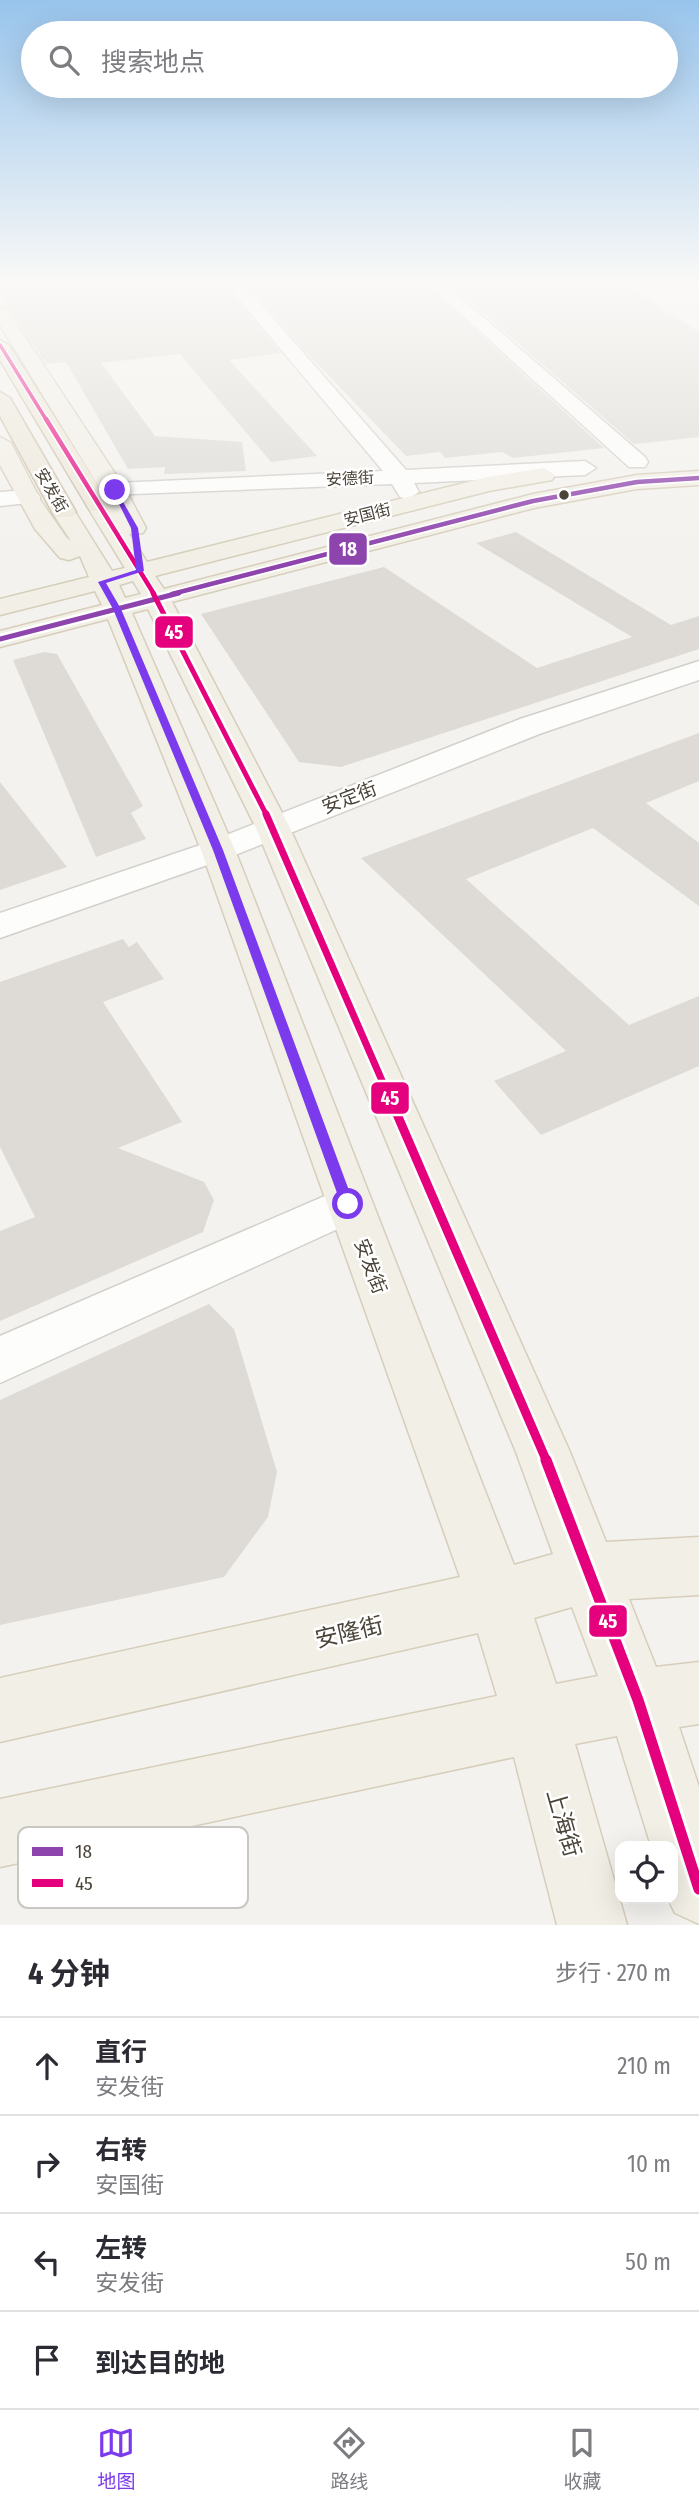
<!DOCTYPE html>
<html lang="zh">
<meta charset="utf-8">
<style>
body{margin:0;font-family:"Fira Sans Condensed","Noto Sans SC",sans-serif;background:#f2f2f3;color:#2b2b33}
.controls{position:absolute;right:21px;bottom:21px;display:grid;overflow:hidden;border-radius:14px;box-shadow:0 7px 28px #0002}
.controls button{width:63px;height:63px;display:grid;place-items:center;padding:0;border:0;border-bottom:2px solid #e1e1e2;background:#fff;color:#2b2b33;font:35px sans-serif}
.stop{position:absolute;width:21px;height:21px;margin:-16px;border:5px solid #7c3aed;border-radius:50%;background:#fff}
.stop.end{background:#7c3aed;border-color:#fff;box-shadow:0 2px 7px #0008}
.list{margin:0;padding:0;list-style:none}
h2{display:flex;justify-content:space-between;align-items:center;height:91px;margin:0;padding:0 28px;font-size:30px}
h2 small{font-size:23px;font-weight:400;color:#7c7c81}
.list li{display:grid;grid-template-columns:46px 1fr auto;gap:21px;align-items:center;box-sizing:border-box;height:98px;padding:0 28px;border-top:2px solid #e1e1e2}
.list b{display:block;font-size:26px;white-space:nowrap}
.list p{margin:0;font-size:23px;white-space:nowrap;color:#7c7c81}
.list em{font-size:23px;font-style:normal;color:#7c7c81}
.icon{flex:none;width:38px;height:38px;fill:none;stroke:currentColor;stroke-width:2;stroke-linecap:round;stroke-linejoin:round}
.map{position:relative;flex:none;width:699px;height:1925px;overflow:hidden}
.search{position:absolute;background:#fff;box-shadow:0 7px 28px #0002;left:21px;right:21px;top:21px;height:77px;display:flex;align-items:center;gap:18px;box-sizing:border-box;padding:0 24px;border-radius:38px;color:#7c7c81;font-size:26px}
.sheet{height:483px;background:#fff}
nav{display:flex;justify-content:space-around;align-items:center;box-sizing:border-box;height:98px;border-top:2px solid #e1e1e2;background:#fff;font-size:19px;color:#7c7c81}
nav a{display:grid;justify-items:center;gap:4px}
nav .on{color:#7c3aed}
.map>svg:first-child{display:block}
.building{fill:#dedbd6}
.lines{fill:none;stroke-linecap:round;stroke-linejoin:round}
.minor-casing{stroke:#d2d0cb;stroke-width:3}
.major-casing{stroke:#d6cebb;stroke-width:3}
.highway-casing{stroke:#ccbfa9;stroke-width:3}
.minor{fill:#fdfdfc;fill-rule:evenodd}
.major{fill:#f2efe6;fill-rule:evenodd}
.highway{fill:#ede8db;fill-rule:evenodd}
.bus-1-far1-casing{stroke:#fff;stroke-width:8}
.bus-1-casing{stroke:#fff;stroke-width:10}
.bus-2-far5-casing{stroke:#fff;stroke-width:6}
.bus-2-far4-casing{stroke:#fff;stroke-width:8}
.bus-2-far3-casing{stroke:#fff;stroke-width:10}
.bus-2-far2-casing{stroke:#fff;stroke-width:12}
.bus-2-far1-casing{stroke:#fff;stroke-width:14}
.bus-2-casing{stroke:#fff;stroke-width:17}
.bus-1-far1{stroke:#8e44ad;stroke-width:4.5}
.bus-1{stroke:#8e44ad;stroke-width:5}
.bus-2-far5{stroke:#e5007d;stroke-width:3.5}
.bus-2-far4{stroke:#e5007d;stroke-width:4.5}
.bus-2-far3{stroke:#e5007d;stroke-width:5}
.bus-2-far2{stroke:#e5007d;stroke-width:7}
.bus-2-far1{stroke:#e5007d;stroke-width:9}
.bus-2{stroke:#e5007d;stroke-width:11}
.route{fill:#7c3aed}
.bus-dot{fill:#4b4439;stroke:#fff;stroke-width:2.5}
.labels{text-anchor:middle;stroke-width:5;stroke-linejoin:round;paint-order:stroke}
.far-street-label{font-size:16px;fill:#4b4439;stroke:#fff}
.street-label{font-size:19px;fill:#4b4439;stroke:#fff}
.near-street-label{font-size:23px;fill:#4b4439;stroke:#fff}
.key{fill:#fff;stroke:#c9c7c4;stroke-width:2}
.key-label{font-size:19px;fill:#4b4439}
.line-badge{stroke:#fff;stroke-width:2.5}
.badge-label{font-size:19px;text-anchor:middle;font-weight:bold;fill:#fff}
</style>
<div class="map">
<svg width="699" height="1925" viewBox="0 0 699 1925">
<rect width="100%" height="100%" fill="#f4f2ee"/>
<path class="building" d="M28,285H224L281,353L229,360L317,456L271,462L180,354L101,363L155,436L242,442L246,471L164,474L165,467L128,469L66,362L46,364L0,295V288Z
M247,285L428,287L604,448L513,458L502,452L445,458L440,452L406,456L305,351Z
M627,285L699,332V437L634,444L452,286Z
M516,532L671,625L699,616V649L341,767L299,762L201,614L384,567L537,668L632,637L476,543Z
M44,652L57,654L143,806L131,813L146,839L96,857L13,660Z
M699,733V781L646,803L699,843V906L593,828L466,879L629,1025L699,996V1066L541,1135L494,1081L566,1051L361,858Z
M0,782L67,867L0,890Z
M123,939L129,947L137,942L164,979L103,1002L182,1122L118,1148L204,1182L214,1200L203,1232L0,1321V1231L35,1217L0,1147V982Z
M209,1304L234,1329L277,1472L268,1517L224,1577L0,1625V1400Z"/>
<g class="lines">
<defs>
<path id="minor" d="M227,285H244L406,470L585,461L596,468L585,475L414,483L419,492L408,499L400,497L392,484L107,495L104,490L115,483L383,471Z
M429,285H446L645,457L648,462L645,467H629Z
M28,490L36,492L40,497L36,502L0,506V492Z
M699,661V680L542,733L230,857L0,938V913L206,843L520,719Z
M348,1186L364,1191L371,1204L364,1217L0,1383V1336Z"/>
<path id="major" d="M0,307L6,308L126,490L146,528L143,533L129,534L147,562L488,477L544,468L555,475L552,480L489,491L155,576L164,589L533,494L637,475L699,471V485L637,489L534,508L172,602L289,826L570,1452L606,1542L699,1537V1595L629,1599L656,1667L699,1662V1724L679,1727L699,1787V1924L675,1913L668,1899H673V1846H651L617,1736L575,1744L627,1925H557L514,1757L0,1867V1799L497,1696L478,1633L0,1742V1678L460,1577L201,850L108,619L0,647V631L102,605L95,591L0,615V599L89,577L80,556L69,560L60,558L35,529L0,465V437L11,443L41,501L66,537L71,541L52,512L56,507H72L112,571L125,568L87,506L91,501H107L113,510L0,325ZM133,581L141,594L125,598L119,585ZM148,609L255,826L516,1452L553,1554L514,1565L235,850L132,613ZM572,1607L598,1676L556,1684L534,1618Z"/>
<path id="highway" d="M0,340L9,345L111,506L107,511H91L87,506L0,360Z
M0,392L10,398L76,512L72,517H56L52,512L0,416Z"/>
</defs>
<use href="#minor" class="minor-casing"/>
<use href="#major" class="major-casing"/>
<use href="#highway" class="highway-casing"/>
<use href="#minor" class="minor"/>
<use href="#major" class="major"/>
<use href="#highway" class="highway"/>
<defs>
<path id="bus-1-far1" d="M172,594L533,501L637,482L699,478"/>
<path id="bus-1" d="M0,639L179,593"/>
<path id="bus-2-far5" d="M0,345L47,421"/>
<path id="bus-2-far4" d="M46,419L154,594"/>
<path id="bus-2-far3" d="M153,593L267,816"/>
<path id="bus-2-far2" d="M266,814L390,1099"/>
<path id="bus-2-far1" d="M390,1098L547,1462"/>
<path id="bus-2" d="M546,1460L638,1700L699,1889"/>
</defs>
<use href="#bus-1-far1" class="bus-1-far1-casing"/>
<use href="#bus-1" class="bus-1-casing"/>
<use href="#bus-2-far5" class="bus-2-far5-casing"/>
<use href="#bus-2-far4" class="bus-2-far4-casing"/>
<use href="#bus-2-far3" class="bus-2-far3-casing"/>
<use href="#bus-2-far2" class="bus-2-far2-casing"/>
<use href="#bus-2-far1" class="bus-2-far1-casing"/>
<use href="#bus-2" class="bus-2-casing"/>
<use href="#bus-1-far1" class="bus-1-far1"/>
<use href="#bus-1" class="bus-1"/>
<use href="#bus-2-far5" class="bus-2-far5"/>
<use href="#bus-2-far4" class="bus-2-far4"/>
<use href="#bus-2-far3" class="bus-2-far3"/>
<use href="#bus-2-far2" class="bus-2-far2"/>
<use href="#bus-2-far1" class="bus-2-far1"/>
<use href="#bus-2" class="bus-2"/>
</g>
<linearGradient id="sky" x2="0" y2="1"><stop stop-color="#98c4ec"/><stop offset="0.51" stop-color="#faf9f7"/><stop offset="1" stop-color="#faf9f7" stop-opacity="0"/></linearGradient>
<rect width="699" height="554" fill="url(#sky)"/>
<path class="route" d="M115,488L138,528L144,571L106,583L121,609L223,850L354,1204L348,1210L341,1204L213,850L113,609L98,582L136,570L131,528L112,490Z"/>
<circle class="bus-dot" cx="564" cy="495" r="6"/>
<g class="labels">
<g class="far-street-label">
<text transform="translate(350 478) rotate(-3)" y="6">安德街</text>
<text transform="translate(52 490) rotate(60)" y="6">安发街</text>
<text transform="translate(367 514) rotate(-14)" y="6">安国街</text>
</g>
<g class="street-label">
<text transform="translate(349 797) rotate(-21)" y="7">安定街</text>
<text transform="translate(371 1266) rotate(69)" y="7">安发街</text>
</g>
<g class="near-street-label">
<text transform="translate(349 1632) rotate(-13)" y="8">安隆街</text>
<text transform="translate(564 1823) rotate(74)" y="8">上海街</text>
</g>
</g>
<rect x="18" y="1827" width="230" height="81" rx="10" class="key"/>
<rect x="32" y="1847" width="31" height="9" fill="#8e44ad"/>
<rect x="32" y="1879" width="31" height="8" fill="#e5007d"/>
<g class="key-label">
<text x="75" y="1858">18</text>
<text x="75" y="1890">45</text>
</g>
<g class="line-badge">
<rect x="328" y="532" width="40" height="34" rx="7" fill="#8e44ad"/>
<rect x="154" y="615" width="40" height="34" rx="7" fill="#e5007d"/>
<rect x="370" y="1081" width="40" height="34" rx="7" fill="#e5007d"/>
<rect x="588" y="1604" width="40" height="34" rx="7" fill="#e5007d"/>
</g>
<g class="badge-label">
<text x="348" y="556">18</text>
<text x="174" y="639">45</text>
<text x="390" y="1105">45</text>
<text x="608" y="1628">45</text>
</g>
</svg>
<div class="controls">
<button><svg class="icon" aria-label="locate" viewBox="0 0 24 24"><circle cx="12" cy="12" r="6"/><path d="M12 2v4M12 18v4M2 12h4M18 12h4"/></svg></button>
</div>
<div class="stop" style="left:348px;top:1204px"></div>
<div class="stop end" style="left:115px;top:490px"></div>
<div class="search"><svg class="icon" aria-label="search" viewBox="0 0 24 24"><circle cx="10" cy="10" r="6"/><path d="M15 15l6 6"/></svg>搜索地点</div>
</div>
<section class="sheet">
<h2>4 分钟<small>步行 · 270 m</small></h2>
<ul class="list">
<li><svg class="icon" aria-label="ahead" viewBox="0 0 24 24"><path d="M12 20V5M6 11l6-6 6 6"/></svg><div><b>直行</b><p>安发街</p></div><em>210 m</em></li>
<li><svg class="icon" aria-label="right" viewBox="0 0 24 24"><path d="M7 20v-9h11M14 6l5 5-5 5"/></svg><div><b>右转</b><p>安国街</p></div><em>10 m</em></li>
<li><svg class="icon" aria-label="left" viewBox="0 0 24 24"><path d="M17 20v-9H6M10 6l-5 5 5 5"/></svg><div><b>左转</b><p>安发街</p></div><em>50 m</em></li>
<li><svg class="icon" aria-label="arrive" viewBox="0 0 24 24"><path d="M6 21V4h12l-3 4 3 4H6"/></svg><div><b>到达目的地</b></div></li>
</ul>
</section>
<nav>
<a class="on"><svg class="icon" aria-label="map" viewBox="0 0 24 24"><path d="M3 6l6-2 6 2 6-2v14l-6 2-6-2-6 2zM9 4v14M15 6v14"/></svg>地图</a>
<a><svg class="icon" aria-label="directions" viewBox="0 0 24 24"><path d="M12 3l9 9-9 9-9-9zM9 14v-3h6M13 9l2 2-2 2"/></svg>路线</a>
<a><svg class="icon" aria-label="saved" viewBox="0 0 24 24"><path d="M7 4h10v16l-5-4-5 4z"/></svg>收藏</a>
</nav>
